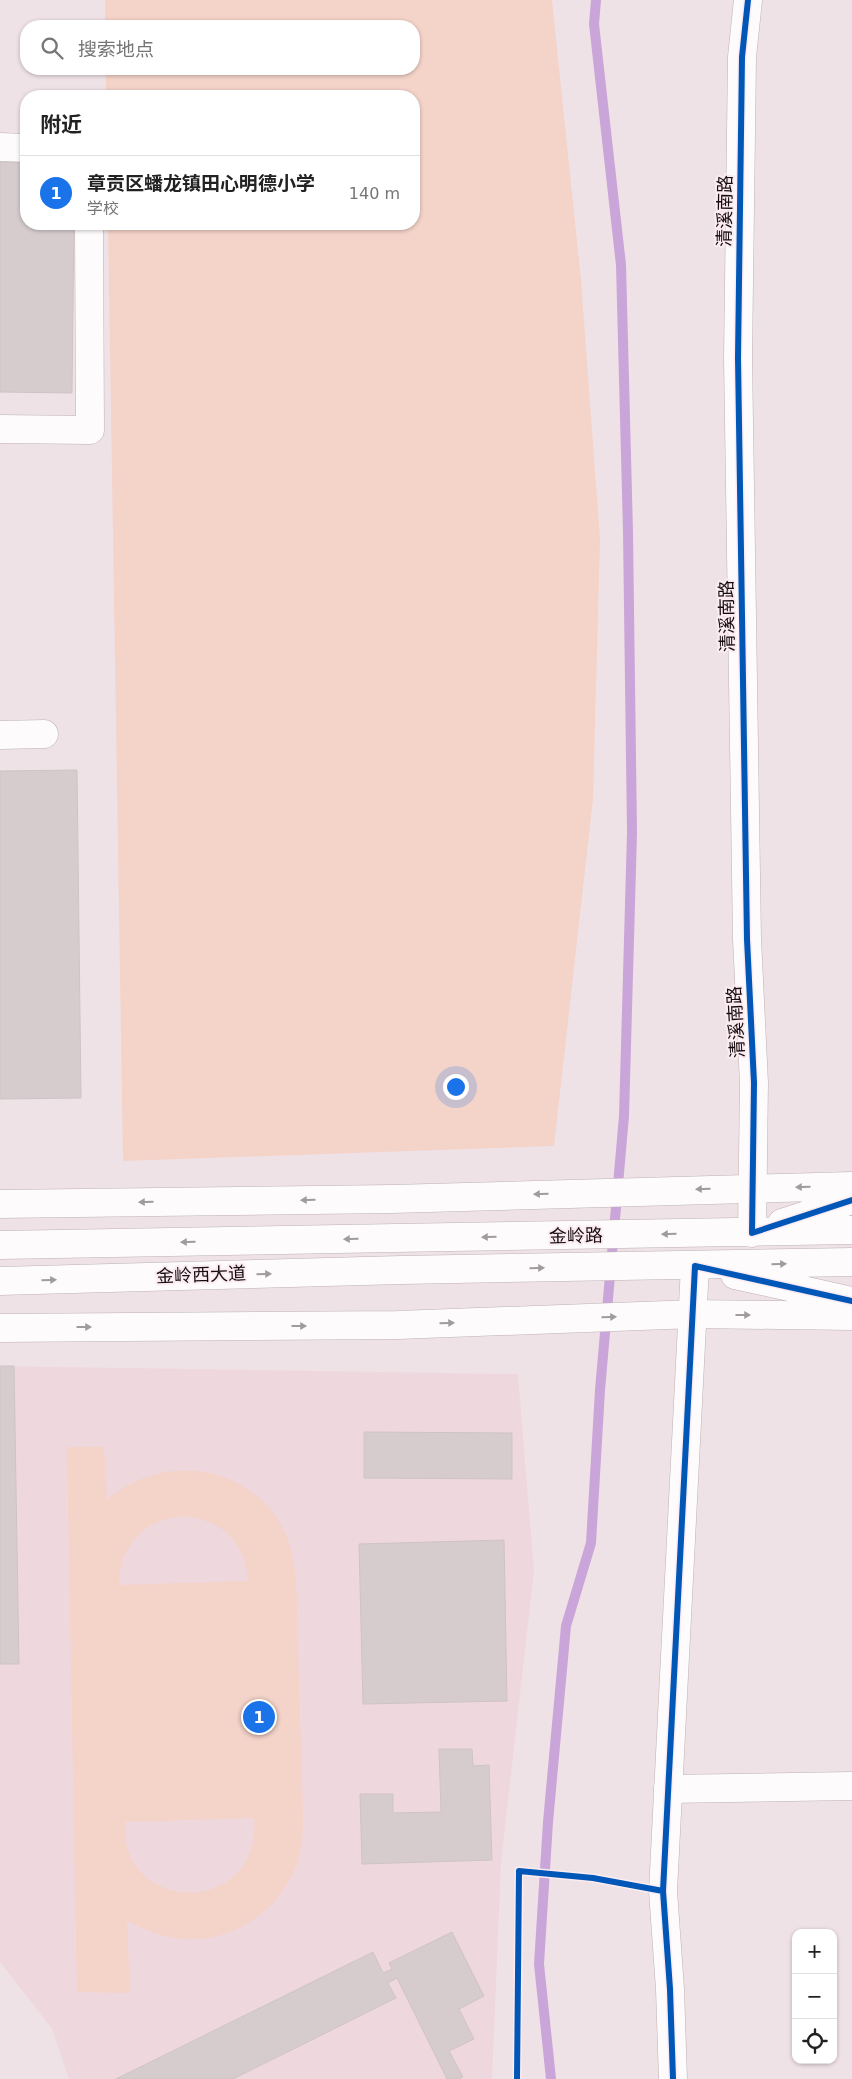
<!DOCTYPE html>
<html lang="zh">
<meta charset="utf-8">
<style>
body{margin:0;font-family:"DejaVu Sans","Noto Sans SC",sans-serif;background:#f2f2f2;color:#222}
.controls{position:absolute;right:15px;bottom:15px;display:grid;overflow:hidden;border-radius:10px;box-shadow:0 1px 4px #0004}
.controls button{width:45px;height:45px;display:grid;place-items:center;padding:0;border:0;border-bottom:1px solid #e0e0e0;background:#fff;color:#222;font:25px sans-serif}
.you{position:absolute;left:455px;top:1086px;width:18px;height:18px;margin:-12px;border:4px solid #fff;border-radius:50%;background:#1a73e8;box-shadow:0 0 0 8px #1a73e833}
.badge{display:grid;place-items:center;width:32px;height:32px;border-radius:50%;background:#1a73e8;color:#fff;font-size:16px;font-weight:700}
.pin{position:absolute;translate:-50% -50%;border:2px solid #fff;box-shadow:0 1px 5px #0006}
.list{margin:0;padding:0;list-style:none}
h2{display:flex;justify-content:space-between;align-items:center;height:65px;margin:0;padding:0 20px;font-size:21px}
h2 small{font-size:16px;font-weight:400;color:#767676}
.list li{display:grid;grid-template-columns:32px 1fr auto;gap:15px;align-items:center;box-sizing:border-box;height:75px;padding:0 20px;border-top:1px solid #e0e0e0}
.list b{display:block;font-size:19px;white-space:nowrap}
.list p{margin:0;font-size:16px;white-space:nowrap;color:#767676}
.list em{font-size:16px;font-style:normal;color:#767676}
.icon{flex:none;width:28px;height:28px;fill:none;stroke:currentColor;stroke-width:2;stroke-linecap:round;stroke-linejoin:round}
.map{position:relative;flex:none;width:852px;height:2079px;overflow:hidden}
.search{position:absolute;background:#fff;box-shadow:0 1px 4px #0004;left:20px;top:20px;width:400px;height:55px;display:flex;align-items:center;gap:12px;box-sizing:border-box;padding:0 18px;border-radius:20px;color:#767676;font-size:19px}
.panel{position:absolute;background:#fff;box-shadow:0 1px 4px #0004;left:20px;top:90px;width:400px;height:140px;border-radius:20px}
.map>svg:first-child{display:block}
.built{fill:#efd7de}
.green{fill:#f4d3c9;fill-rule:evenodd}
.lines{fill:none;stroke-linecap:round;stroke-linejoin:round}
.stream{stroke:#caa5d9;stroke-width:10}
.building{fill:#d6ccce;stroke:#cec3c5}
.street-casing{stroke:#bdb2b6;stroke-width:29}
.secondary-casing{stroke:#bdb2b6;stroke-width:29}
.street{stroke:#fdfbfb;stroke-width:28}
.secondary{stroke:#fdfbfb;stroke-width:28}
.cycleway-casing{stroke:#fcecf1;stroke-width:9}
.cycleway{stroke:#0057b8;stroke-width:6}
.oneway{fill:#a09b9c}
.labels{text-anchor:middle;stroke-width:4;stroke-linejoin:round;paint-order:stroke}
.street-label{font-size:18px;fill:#140c0e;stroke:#fcecf1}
</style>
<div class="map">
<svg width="852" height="2079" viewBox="0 0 852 2079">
<rect width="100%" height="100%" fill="#efe2e6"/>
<path class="built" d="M0,1366L518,1374L534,1571L501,1863L492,2079H69L52,2029L0,1962Z"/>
<path class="green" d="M105,0H552L581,280L600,539L593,799L554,1146L123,1161L108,224H414V96H106V69H414V26H105Z
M67,1447H104L107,1500C165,1450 255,1464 287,1537C292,1550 294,1565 296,1579L303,1815C303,1831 303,1845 298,1860C282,1913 224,1949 169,1937C154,1934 141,1927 127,1921L130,1993L77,1992ZM186,1516C224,1522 245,1542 248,1581L119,1585C120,1543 145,1519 186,1516ZM254,1818C263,1917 118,1916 125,1822Z"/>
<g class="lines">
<path class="stream" d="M551,2079L539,1964L548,1822L566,1626L591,1543L600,1390L624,1116L632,833L628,532L621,265L594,24L596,0"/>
</g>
<path class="building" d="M0,162L26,163V224H74L72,393L0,392Z
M77,770L81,1098L0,1099V771Z
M0,1366H14L19,1664H0Z
M364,1432L512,1433V1479L364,1478Z
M504,1540L507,1701L363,1704L359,1544Z
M439,1749H472L473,1766L489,1765L492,1860L362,1864L360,1794H393V1813L441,1812Z
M452,1932L484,1996L459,2009L474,2039L449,2051L463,2077L459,2079H447L397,1978L388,1983L396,1998L233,2079H116L373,1952L383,1973L392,1969L389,1963Z"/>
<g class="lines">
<defs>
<path id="street" d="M0,147L26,148
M0,429L90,430L89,224
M0,735L44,734
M668,1789L852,1786"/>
<path id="secondary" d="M748,0L742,57L738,358L747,939L754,1083L752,1233
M0,1204L392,1199L852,1186
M782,1223L852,1200
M0,1245L852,1230
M735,1275L852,1301
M0,1281L401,1270L852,1262
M0,1328L398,1325L694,1314L852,1316
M673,2079L670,1989L663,1891L695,1266"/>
</defs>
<use href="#street" class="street-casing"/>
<use href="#secondary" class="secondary-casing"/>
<use href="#street" class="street"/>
<use href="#secondary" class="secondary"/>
<defs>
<path id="cycleway" d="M748,0L742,57L738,358L747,939L754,1083L752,1233L852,1200
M517,2079L519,1871L593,1878L663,1891
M673,2079L670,1989L663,1891L695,1266L852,1301"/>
</defs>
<use href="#cycleway" class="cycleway-casing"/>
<use href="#cycleway" class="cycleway"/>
</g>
<defs><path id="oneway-solid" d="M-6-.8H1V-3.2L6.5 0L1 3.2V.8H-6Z" transform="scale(1.25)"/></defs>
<g class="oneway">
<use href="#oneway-solid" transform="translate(803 1187) rotate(179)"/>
<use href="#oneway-solid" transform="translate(703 1189) rotate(178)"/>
<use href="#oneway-solid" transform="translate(541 1194) rotate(178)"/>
<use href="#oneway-solid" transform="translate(308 1200) rotate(179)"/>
<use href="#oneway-solid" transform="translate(146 1202) rotate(179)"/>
<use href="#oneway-solid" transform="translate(669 1234) rotate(179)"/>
<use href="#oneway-solid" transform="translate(489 1237) rotate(179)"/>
<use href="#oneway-solid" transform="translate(351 1239) rotate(179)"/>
<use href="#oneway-solid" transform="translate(188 1242) rotate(179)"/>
<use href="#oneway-solid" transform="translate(779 1264) rotate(-2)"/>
<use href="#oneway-solid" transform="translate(537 1268) rotate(-1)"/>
<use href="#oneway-solid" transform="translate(264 1274) rotate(-2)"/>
<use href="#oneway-solid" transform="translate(49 1280) rotate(-2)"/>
<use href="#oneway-solid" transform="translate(743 1315)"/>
<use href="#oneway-solid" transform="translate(609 1317) rotate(-2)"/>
<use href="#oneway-solid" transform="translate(447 1323) rotate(-2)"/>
<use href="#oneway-solid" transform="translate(299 1326)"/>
<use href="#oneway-solid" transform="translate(84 1327)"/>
</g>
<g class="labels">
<g class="street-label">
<text transform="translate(725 211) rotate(-89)" y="6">清溪南路</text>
<text transform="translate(727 616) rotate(-91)" y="6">清溪南路</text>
<text transform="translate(736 1022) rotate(-93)" y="6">清溪南路</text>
<text transform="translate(576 1236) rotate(-1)" y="6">金岭路</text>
<text transform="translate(201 1275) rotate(-2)" y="6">金岭西大道</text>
</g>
</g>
</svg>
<div class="controls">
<button>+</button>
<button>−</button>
<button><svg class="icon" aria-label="locate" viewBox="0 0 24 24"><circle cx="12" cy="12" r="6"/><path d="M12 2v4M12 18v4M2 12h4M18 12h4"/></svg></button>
</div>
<div class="you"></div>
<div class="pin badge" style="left:259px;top:1717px">1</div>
<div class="search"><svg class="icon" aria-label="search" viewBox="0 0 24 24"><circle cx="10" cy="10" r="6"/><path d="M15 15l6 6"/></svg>搜索地点</div>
<section class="panel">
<h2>附近<small></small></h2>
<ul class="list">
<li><span class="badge">1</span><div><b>章贡区蟠龙镇田心明德小学</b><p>学校</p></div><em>140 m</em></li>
</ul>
</section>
</div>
